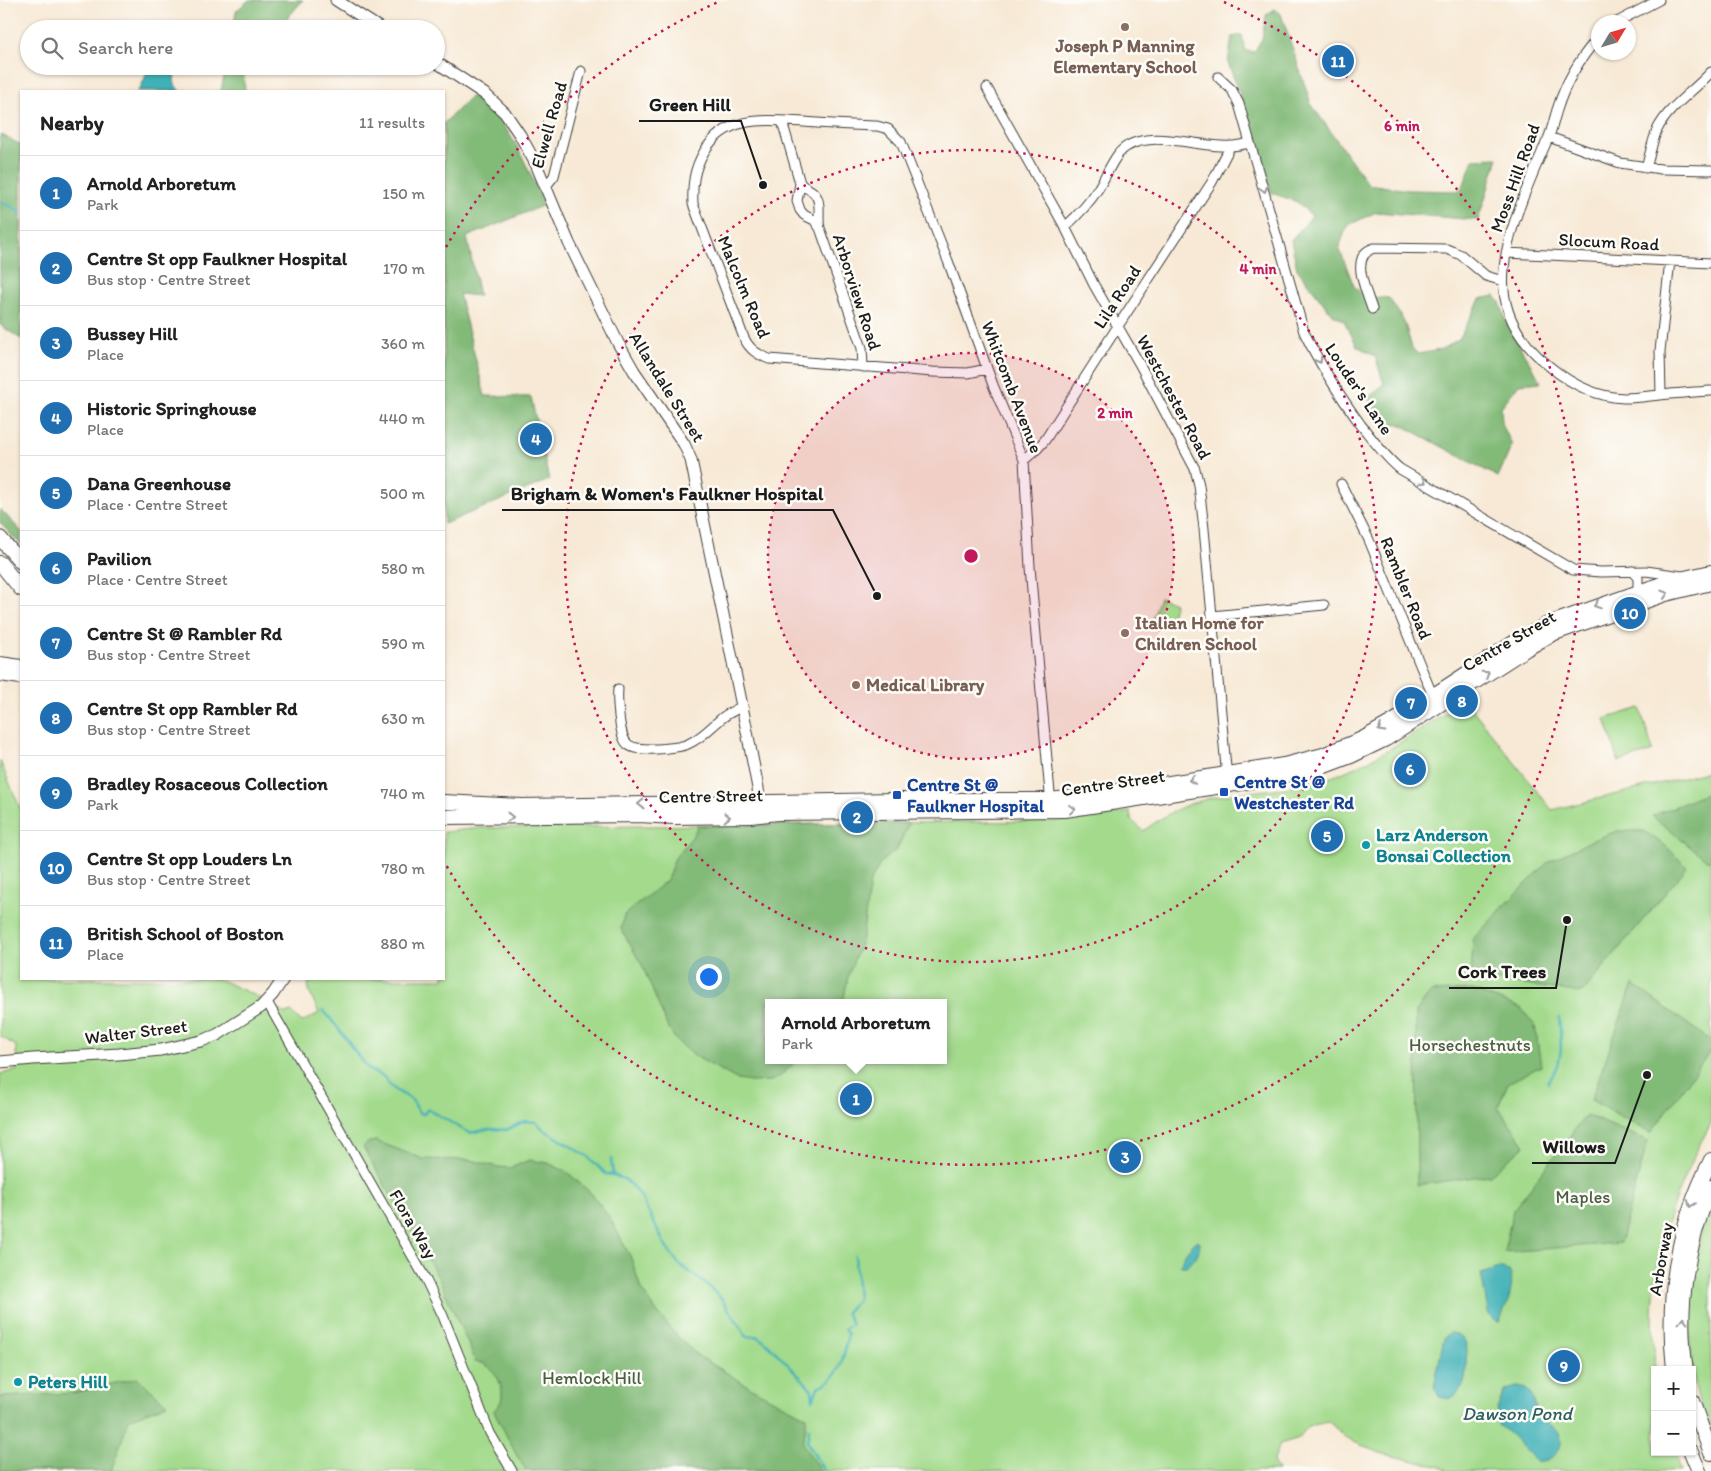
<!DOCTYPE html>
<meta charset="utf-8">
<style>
body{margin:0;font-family:Itim,sans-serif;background:#f6f6f6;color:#222}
.controls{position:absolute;right:15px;bottom:15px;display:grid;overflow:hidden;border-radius:0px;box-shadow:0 1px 4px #0004}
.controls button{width:45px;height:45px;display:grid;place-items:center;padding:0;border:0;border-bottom:1px solid #e0e0e0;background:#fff;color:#222;font:25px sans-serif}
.compass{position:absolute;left:1591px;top:15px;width:45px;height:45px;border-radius:50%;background:#fff;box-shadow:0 1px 4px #0004;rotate:52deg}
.you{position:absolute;left:708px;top:976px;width:18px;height:18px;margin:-12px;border:4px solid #fff;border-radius:50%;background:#1a73e8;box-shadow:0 0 0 8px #1a73e833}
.badge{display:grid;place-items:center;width:32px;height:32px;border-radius:50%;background:#1f6fb2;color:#fff;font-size:16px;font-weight:700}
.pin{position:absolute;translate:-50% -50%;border:2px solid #fff;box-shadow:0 1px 5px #0006}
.popup{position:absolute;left:765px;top:999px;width:182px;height:65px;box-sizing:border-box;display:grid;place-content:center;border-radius:0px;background:#fff;filter:drop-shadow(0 1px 4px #0005);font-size:16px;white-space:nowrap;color:#767676}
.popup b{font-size:19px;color:#222}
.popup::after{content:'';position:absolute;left:50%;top:100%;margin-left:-10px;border:10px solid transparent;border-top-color:#fff}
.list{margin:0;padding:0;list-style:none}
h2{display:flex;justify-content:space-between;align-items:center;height:65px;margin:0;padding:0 20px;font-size:21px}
h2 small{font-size:16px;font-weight:400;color:#767676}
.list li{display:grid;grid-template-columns:32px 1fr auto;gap:15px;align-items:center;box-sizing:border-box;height:75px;padding:0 20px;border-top:1px solid #e0e0e0}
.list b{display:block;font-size:19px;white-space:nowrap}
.list p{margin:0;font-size:16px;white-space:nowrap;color:#767676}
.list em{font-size:16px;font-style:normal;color:#767676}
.icon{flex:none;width:28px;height:28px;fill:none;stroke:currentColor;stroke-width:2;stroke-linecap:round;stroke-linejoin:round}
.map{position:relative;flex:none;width:1711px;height:1471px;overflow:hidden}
.search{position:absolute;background:#fff;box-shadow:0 1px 4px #0004;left:20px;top:20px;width:425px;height:55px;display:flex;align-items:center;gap:12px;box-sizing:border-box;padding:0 18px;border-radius:28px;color:#767676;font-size:19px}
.panel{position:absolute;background:#fff;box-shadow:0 1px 4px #0004;left:20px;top:90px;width:425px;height:890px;border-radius:0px}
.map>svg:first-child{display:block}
.green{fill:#a3da8c;stroke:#607b54;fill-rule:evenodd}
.forest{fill:#82ba78;stroke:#4f6b4a}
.water{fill:#40b1b7;stroke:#2e666a}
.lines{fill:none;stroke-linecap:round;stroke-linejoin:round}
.stream{stroke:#40b1b7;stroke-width:2.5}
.minor-casing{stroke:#3d3b38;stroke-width:11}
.tertiary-casing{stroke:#3d3b38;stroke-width:13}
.secondary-casing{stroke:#3d3b38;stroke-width:14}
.trunk-casing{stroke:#3d3b38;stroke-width:16}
.minor{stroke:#fff;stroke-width:9}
.tertiary{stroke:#fff;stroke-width:11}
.secondary{stroke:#fff;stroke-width:12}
.trunk{stroke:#fff;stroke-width:14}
.oneway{stroke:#999}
.ring{fill:none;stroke:#c2185b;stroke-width:2.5;stroke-dasharray:2.5 5}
.education-dot{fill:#8d6e63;stroke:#fdfcf7;stroke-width:2}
.transit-dot{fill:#1a4fb4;stroke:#fdfcf7;stroke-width:2}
.culture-dot{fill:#0f9aa8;stroke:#fdfcf7;stroke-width:2}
.labels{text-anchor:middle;stroke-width:5;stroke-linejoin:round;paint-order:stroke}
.education-label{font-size:18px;font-weight:bold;fill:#785e54;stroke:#fdfcf7;text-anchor:start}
.street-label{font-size:18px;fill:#1c1c1c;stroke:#fdfcf7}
.transit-label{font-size:18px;font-weight:bold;fill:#164399;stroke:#fdfcf7;text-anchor:start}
.culture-label{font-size:18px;font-weight:bold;fill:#0d838f;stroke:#fdfcf7;text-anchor:start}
.park-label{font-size:18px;fill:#4b5e43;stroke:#fdfcf7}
.water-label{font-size:19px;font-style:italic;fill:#2c5f62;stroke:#fdfcf7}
.centre{fill:#c2185b;stroke:#fdfcf7;stroke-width:2.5}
.ring-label{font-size:15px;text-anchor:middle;font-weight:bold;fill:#c2185b;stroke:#fdfcf7;stroke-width:5;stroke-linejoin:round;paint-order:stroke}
.leader{fill:none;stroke:#1c1c1c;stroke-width:2}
.callout-dot{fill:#1c1c1c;stroke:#fdfcf7;stroke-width:2}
.callout-label{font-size:19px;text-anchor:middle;font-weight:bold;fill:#1c1c1c;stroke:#fdfcf7;stroke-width:5;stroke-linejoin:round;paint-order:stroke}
</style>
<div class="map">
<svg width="1711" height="1471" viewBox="0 0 1711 1471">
<rect width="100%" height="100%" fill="#fdfcf7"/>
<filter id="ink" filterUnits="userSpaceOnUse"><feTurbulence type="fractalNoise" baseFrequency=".02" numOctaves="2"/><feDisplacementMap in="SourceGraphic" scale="10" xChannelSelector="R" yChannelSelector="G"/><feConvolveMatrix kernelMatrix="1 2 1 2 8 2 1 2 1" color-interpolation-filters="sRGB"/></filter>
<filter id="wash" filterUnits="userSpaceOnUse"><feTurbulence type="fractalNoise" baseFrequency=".0096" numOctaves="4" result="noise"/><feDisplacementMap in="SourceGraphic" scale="20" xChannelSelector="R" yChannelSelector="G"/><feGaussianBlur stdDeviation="1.12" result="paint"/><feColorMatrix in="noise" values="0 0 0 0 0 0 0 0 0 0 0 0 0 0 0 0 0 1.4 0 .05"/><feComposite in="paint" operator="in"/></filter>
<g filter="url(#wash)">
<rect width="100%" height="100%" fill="#f7e9d5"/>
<path class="green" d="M1160,597L1175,603L1167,628L1151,623Z
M1465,700L1552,810L1711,771V1124C1680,1177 1659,1234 1654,1296C1652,1322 1654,1347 1655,1372C1655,1399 1655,1426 1655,1452H1675L1681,1471H1448L1441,1467L1380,1453L1347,1439L1329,1422L1308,1426L1299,1438L1280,1444L1273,1462L1278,1471H0V1074L17,1070L16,1046L0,1036V761L21,810V979H219L254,995L285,1014L291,1012L302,1022L319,1013L309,991L308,979H444V832L479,828L1056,821L1130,812L1131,819L1143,831C1160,819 1176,808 1196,802C1233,790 1274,792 1312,783C1365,769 1419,731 1465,700ZM768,1003H944V1060H768Z
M1640,708L1653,751L1619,762L1605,719Z
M1711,1206V1434C1706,1422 1701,1410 1698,1398C1683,1338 1687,1263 1711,1206Z"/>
<path class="forest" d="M249,0H303L278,29H233L236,11Z
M1275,9L1281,14L1311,104L1368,184L1408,190L1457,191L1463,187L1473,159L1498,158L1478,220L1376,212L1347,226L1339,248L1354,286L1365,297L1389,298L1404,321L1412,348L1418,354L1440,350L1459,339L1480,299L1495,296L1500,302L1507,325L1541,382L1519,384L1501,407L1502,424L1512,445L1498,477L1400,424L1383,423L1368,398L1384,384L1375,356L1357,346L1344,321L1331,313L1297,269L1291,240L1312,216L1297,202L1272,193L1249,139L1248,115L1228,63L1232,37L1242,35L1246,51L1254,52L1262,39L1266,15Z
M226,66H245L243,68L245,91H221Z
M471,96C512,121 525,164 544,205L467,237L479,296L459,294L485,396L531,397L549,480L444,524V123Z
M0,134L21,145V339L0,325Z
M0,509L21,531V545L0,523Z
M1711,792V859L1708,861L1652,816Z
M909,823L897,849L881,862L870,882L862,938L848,977L843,1003H768V1060H798L779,1077L771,1081L751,1082L738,1080L693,1055L676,1040L668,1028L642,965L621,929L624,915L667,880L675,858L692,837L698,826Z
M1617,831H1644L1667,847L1687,867L1582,993L1471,977L1473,939L1509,901L1548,862L1593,840Z
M1633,984L1711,1041V1050L1651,1133L1591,1100Z
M1473,990L1521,1008L1535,1026L1541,1066L1508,1083L1498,1107L1525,1145L1490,1175L1417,1185L1416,1011L1431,992Z
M1586,1115L1648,1141L1620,1243L1504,1252L1513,1210Z
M376,1141L423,1159L471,1160L498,1167L511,1168L529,1160L548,1163L567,1172L592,1194L610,1218L631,1258L641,1289L657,1312L678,1337L697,1355L755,1390L807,1417L803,1444L820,1471H527L517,1456L494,1411C496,1408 500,1405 501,1401C506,1386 492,1361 475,1362L470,1348L438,1277L363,1147L369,1142Z
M137,1378L167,1404L129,1419L111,1471H0V1397L73,1393Z"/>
<path class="water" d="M149,66H179C174,77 171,82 180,91H138L144,80Z
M1198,1240L1200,1243C1199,1254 1196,1260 1186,1266H1181C1180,1258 1191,1245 1198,1240Z
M1499,1268L1509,1271C1517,1284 1505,1310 1499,1322H1496L1489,1316L1481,1274Z
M1450,1333C1460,1333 1466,1339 1467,1349C1465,1370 1470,1386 1450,1399L1439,1397L1434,1386L1444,1338Z
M1516,1387C1537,1388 1532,1405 1540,1417C1545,1424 1554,1425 1558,1432C1568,1448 1551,1463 1536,1461L1512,1436L1499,1425L1496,1415L1497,1409L1504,1391Z"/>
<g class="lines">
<path class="stream" d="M0,202L13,207L21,214
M323,1010C340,1028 352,1050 368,1068C372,1073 380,1074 385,1078C387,1081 389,1085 392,1087C404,1099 411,1092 419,1113L424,1114L428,1109L469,1133L492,1129L506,1130L525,1121L536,1122L543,1129L587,1156L606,1174L613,1175L626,1180L632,1186L641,1197L666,1247L679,1264L706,1284L721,1298L747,1337L757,1336L768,1344L807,1384L812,1390L813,1400
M1548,1083C1564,1056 1562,1048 1559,1018
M611,1159L613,1175
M814,1398L818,1387C842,1380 844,1354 848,1334L844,1329L852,1324L846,1312L858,1300L855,1256
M809,1428L807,1442L824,1471"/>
</g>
</g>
<g filter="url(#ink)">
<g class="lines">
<defs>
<path id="minor" d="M1617,22L1659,0
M1598,38C1580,58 1565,84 1557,110C1554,119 1552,130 1548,139C1539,158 1531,178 1523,198C1498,263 1488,317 1549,366C1571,384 1595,397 1624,398C1633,398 1642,397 1650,396C1671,394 1691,392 1711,391
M1218,77L1232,90L1239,104L1304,332C1320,365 1340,396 1361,425C1373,440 1385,457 1400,469L1573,570L1601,572L1646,571L1682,576
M987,88L1065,227L1094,285L1140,365L1195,469L1199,485L1204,529L1227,778
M782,121L800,183L797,201L800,210L804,215L814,220L820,228L862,348L863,367
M1549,137L1620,163L1661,169L1711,170
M1646,168C1650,155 1652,142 1657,130C1669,106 1694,91 1711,72
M800,183C804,188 808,188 813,192C823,201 817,216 820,228
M546,186L554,176L581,71
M1065,227C1078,215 1089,204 1098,189C1105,178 1111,163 1119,153C1143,125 1200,149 1231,146C1237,146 1244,144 1250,143
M1506,253L1711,263
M1372,309C1367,292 1348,256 1374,248L1447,249L1461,255L1486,276L1503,281
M987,369L968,373L933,372L769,359C757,354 750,350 744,338L693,204C692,184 694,169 704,152C726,114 766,120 804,122C828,124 853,125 877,126L888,129L901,142L948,261L993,385L1024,460L1030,567L1051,805
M1661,395L1660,351L1670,261
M1024,460L1037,449L1045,440L1118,326L1212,182L1230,147
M1341,484L1369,540L1434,699
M1632,571L1638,578V592
M1212,616L1324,605
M618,689C617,698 618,707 619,716C623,747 626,750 658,749C668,748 679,748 688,744C702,738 711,727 722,718C728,713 736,710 742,706
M267,1002L425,1278L443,1316L490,1433L512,1471"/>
<path id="tertiary" d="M336,0L381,29
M436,62L486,95L505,113L520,135L536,164L569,243L618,343L634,371L684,444L691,460L742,706L758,788L760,810
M0,1062L33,1059L119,1054L161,1050L201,1041L217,1035L261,1007L273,994L283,979"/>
<path id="secondary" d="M0,663L21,666
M0,675L21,678"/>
<path id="trunk" d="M0,538L21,562
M0,563L21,589
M444,802L522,806L897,800H1050L1100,794L1284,765L1323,755L1362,739L1394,721L1518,640L1548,624L1667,582L1711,572
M444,817L639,815L674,817L750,816L778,813L1065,810L1235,784L1314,770L1351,756L1386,739L1526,649L1552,634L1666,594L1711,583
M1674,1370C1666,1295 1677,1227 1711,1160
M1686,1370C1676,1309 1687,1243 1711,1187
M1692,1401L1711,1453
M1691,1452L1699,1471"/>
</defs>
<use href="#minor" class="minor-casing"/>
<use href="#tertiary" class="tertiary-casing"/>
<use href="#secondary" class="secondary-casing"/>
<use href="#trunk" class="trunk-casing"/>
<use href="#minor" class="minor"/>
<use href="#tertiary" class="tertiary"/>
<use href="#secondary" class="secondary"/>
<use href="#trunk" class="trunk"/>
</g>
<defs><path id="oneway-chevron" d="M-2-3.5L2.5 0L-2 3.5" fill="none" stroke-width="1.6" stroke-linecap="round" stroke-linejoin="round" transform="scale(1.25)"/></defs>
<g class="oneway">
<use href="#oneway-chevron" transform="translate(1264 189) rotate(74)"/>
<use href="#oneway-chevron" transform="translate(1319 360) rotate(60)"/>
<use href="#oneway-chevron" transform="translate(1423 481) rotate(29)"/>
<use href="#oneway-chevron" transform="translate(1665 594) rotate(-18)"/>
<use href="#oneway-chevron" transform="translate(1597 605) rotate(161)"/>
<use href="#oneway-chevron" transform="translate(1486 674) rotate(-33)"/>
<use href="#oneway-chevron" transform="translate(1381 729) rotate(149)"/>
<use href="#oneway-chevron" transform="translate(1192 780) rotate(171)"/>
<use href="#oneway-chevron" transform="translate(641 804) rotate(179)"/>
<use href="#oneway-chevron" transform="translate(1072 809) rotate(-6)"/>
<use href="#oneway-chevron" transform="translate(510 817) rotate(-1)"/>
<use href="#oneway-chevron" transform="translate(727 817) rotate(-1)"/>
<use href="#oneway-chevron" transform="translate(1691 1204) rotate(111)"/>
<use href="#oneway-chevron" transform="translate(1683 1321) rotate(-89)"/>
</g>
</g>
<circle cx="971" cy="556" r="203" fill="#c2185b" fill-opacity=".12"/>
<g class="ring">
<circle cx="971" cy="556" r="203"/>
<circle cx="971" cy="556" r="406"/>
<path d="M446 247A609 609 0 0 1 718 2M1224 2A609 609 0 1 1 446 865"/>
</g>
<g class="education-dot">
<circle cx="1125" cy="27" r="5"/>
<circle cx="1125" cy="633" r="5"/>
<circle cx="856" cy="685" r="5"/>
</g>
<g class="transit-dot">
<rect x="1219" y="787" width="10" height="10" rx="2.5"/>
<rect x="892" y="790" width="10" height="10" rx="2.5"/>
</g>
<g class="culture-dot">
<circle cx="1366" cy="845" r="5"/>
<circle cx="18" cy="1382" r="5"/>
</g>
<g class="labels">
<g class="education-label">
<text x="1125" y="52" text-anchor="middle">Joseph P Manning<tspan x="1125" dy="21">Elementary School</tspan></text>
<text x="1135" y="629">Italian Home for<tspan x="1135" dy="21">Children School</tspan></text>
<text x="866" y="691">Medical Library</text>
</g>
<g class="street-label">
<text transform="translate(549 125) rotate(-74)" y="6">Elwell Road</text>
<text transform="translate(1515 178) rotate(-70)" y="6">Moss Hill Road</text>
<text transform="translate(1609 242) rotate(3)" y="6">Slocum Road</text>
<text transform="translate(744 287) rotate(67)" y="6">Malcolm Road</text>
<text transform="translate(857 292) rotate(72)" y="6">Arborview Road</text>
<text transform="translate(1117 297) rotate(-57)" y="6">Lila Road</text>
<text transform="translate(667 387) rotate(58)" y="6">Allandale Street</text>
<text transform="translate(1012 387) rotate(69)" y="6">Whitcomb Avenue</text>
<text transform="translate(1359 389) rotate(56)" y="6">Louder's Lane</text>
<text transform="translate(1174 397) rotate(62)" y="6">Westchester Road</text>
<text transform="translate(1406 588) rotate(68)" y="6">Rambler Road</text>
<text transform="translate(1509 641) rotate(-30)" y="6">Centre Street</text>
<text transform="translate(1113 783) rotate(-8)" y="6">Centre Street</text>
<text transform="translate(711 796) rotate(-1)" y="6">Centre Street</text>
<text transform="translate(136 1032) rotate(-7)" y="6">Walter Street</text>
<text transform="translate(413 1224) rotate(60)" y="6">Flora Way</text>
<text transform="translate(1661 1259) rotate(-80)" y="6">Arborway</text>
</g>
<g class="transit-label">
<text x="1234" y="788">Centre St @<tspan x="1234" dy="21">Westchester Rd</tspan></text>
<text x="907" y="791">Centre St @<tspan x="907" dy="21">Faulkner Hospital</tspan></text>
</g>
<g class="culture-label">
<text x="1376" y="841">Larz Anderson<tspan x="1376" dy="21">Bonsai Collection</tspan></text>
<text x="28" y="1388">Peters Hill</text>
</g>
<g class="park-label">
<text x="1470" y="1051">Horsechestnuts</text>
<text x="1583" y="1203">Maples</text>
<text x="592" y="1384">Hemlock Hill</text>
</g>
<g class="water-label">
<text x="1517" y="1420">Dawson Pond</text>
</g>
</g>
<circle cx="971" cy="556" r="8" class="centre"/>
<g class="ring-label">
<text x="1402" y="131">6 min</text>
<text x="1258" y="274">4 min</text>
<text x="1115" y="418">2 min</text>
</g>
<path class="leader" d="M763 185L741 121H639M877 596L833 510H502M1567 920L1556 988H1449M1647 1075L1615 1163H1532"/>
<g class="callout-dot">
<circle cx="763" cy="185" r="5"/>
<circle cx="877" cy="596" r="5"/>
<circle cx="1567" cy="920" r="5"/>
<circle cx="1647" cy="1075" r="5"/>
</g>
<g class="callout-label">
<text x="690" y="111">Green Hill</text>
<text x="667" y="500">Brigham &amp; Women's Faulkner Hospital</text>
<text x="1502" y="978">Cork Trees</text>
<text x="1574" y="1153">Willows</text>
</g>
</svg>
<div class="controls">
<button>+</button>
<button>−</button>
</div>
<svg class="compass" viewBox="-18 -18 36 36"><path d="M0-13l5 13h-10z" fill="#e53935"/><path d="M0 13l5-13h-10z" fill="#767676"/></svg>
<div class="you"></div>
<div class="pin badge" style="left:856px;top:1099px">1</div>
<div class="popup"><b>Arnold Arboretum</b>Park</div>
<div class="pin badge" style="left:857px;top:817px">2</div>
<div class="pin badge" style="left:1125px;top:1157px">3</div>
<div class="pin badge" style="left:536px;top:439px">4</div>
<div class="pin badge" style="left:1327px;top:836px">5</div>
<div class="pin badge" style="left:1410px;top:769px">6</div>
<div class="pin badge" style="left:1411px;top:703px">7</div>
<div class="pin badge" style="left:1462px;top:701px">8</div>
<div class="pin badge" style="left:1564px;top:1366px">9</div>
<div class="pin badge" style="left:1630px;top:613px">10</div>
<div class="pin badge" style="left:1338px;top:61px">11</div>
<div class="search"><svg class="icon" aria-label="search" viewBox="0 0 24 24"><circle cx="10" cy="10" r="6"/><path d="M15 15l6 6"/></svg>Search here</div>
<section class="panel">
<h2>Nearby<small>11 results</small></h2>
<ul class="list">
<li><span class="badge">1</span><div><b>Arnold Arboretum</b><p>Park</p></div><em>150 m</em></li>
<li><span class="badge">2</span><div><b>Centre St opp Faulkner Hospital</b><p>Bus stop · Centre Street</p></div><em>170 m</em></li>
<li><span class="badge">3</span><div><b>Bussey Hill</b><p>Place</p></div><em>360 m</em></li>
<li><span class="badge">4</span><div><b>Historic Springhouse</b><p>Place</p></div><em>440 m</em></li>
<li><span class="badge">5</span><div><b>Dana Greenhouse</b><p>Place · Centre Street</p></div><em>500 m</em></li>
<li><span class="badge">6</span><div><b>Pavilion</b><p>Place · Centre Street</p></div><em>580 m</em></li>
<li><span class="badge">7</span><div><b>Centre St @ Rambler Rd</b><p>Bus stop · Centre Street</p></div><em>590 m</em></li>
<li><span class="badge">8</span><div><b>Centre St opp Rambler Rd</b><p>Bus stop · Centre Street</p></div><em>630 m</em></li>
<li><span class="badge">9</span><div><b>Bradley Rosaceous Collection</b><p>Park</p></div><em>740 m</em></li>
<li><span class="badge">10</span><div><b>Centre St opp Louders Ln</b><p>Bus stop · Centre Street</p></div><em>780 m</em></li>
<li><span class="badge">11</span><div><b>British School of Boston</b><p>Place</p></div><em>880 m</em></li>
</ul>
</section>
</div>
